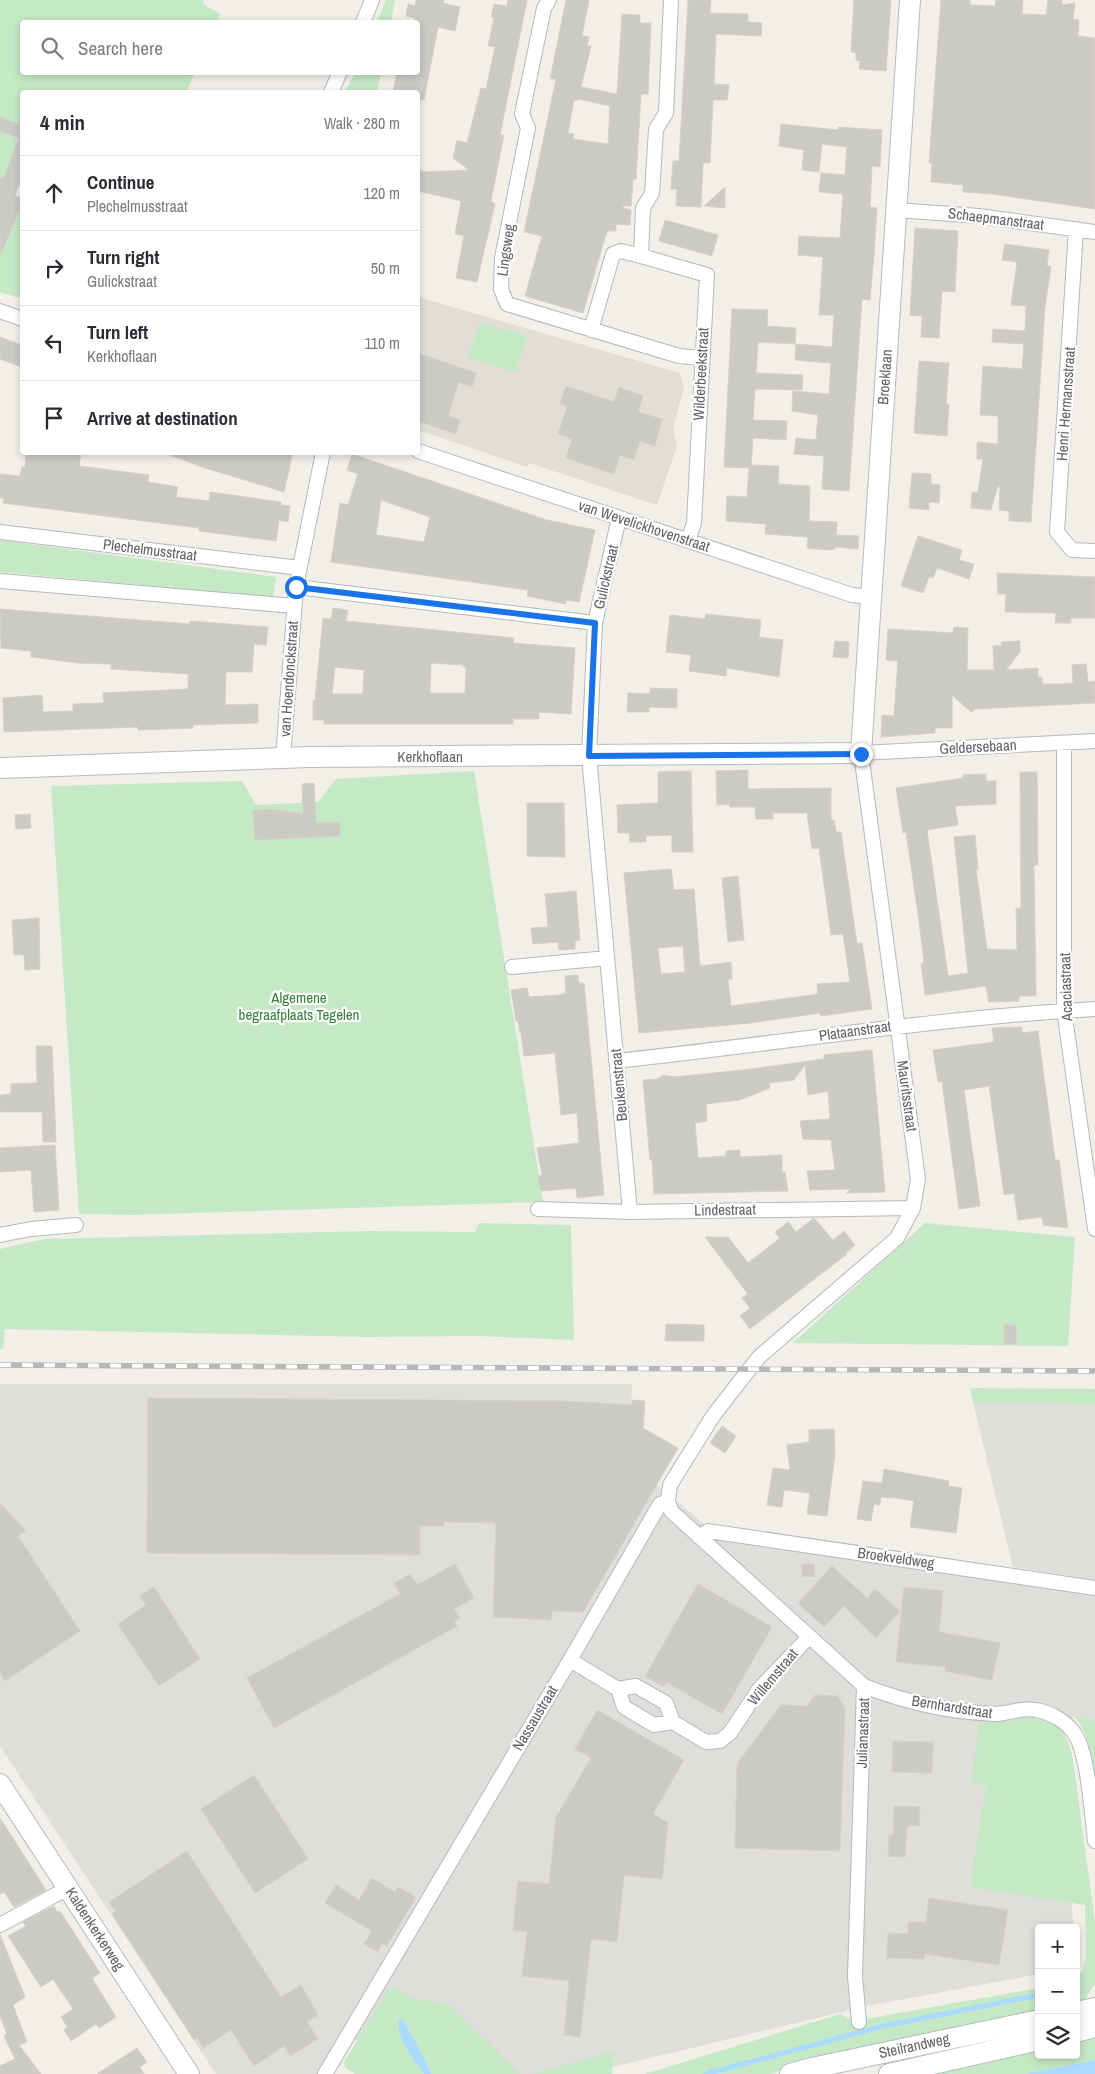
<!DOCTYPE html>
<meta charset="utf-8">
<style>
body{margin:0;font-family:"Archivo Narrow",sans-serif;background:#f7f7f7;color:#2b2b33}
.controls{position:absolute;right:15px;bottom:15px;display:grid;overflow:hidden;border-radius:5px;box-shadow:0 2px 8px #0003}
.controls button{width:45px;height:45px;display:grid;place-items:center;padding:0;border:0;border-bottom:1px solid #e1e1e2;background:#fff;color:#2b2b33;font:25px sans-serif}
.stop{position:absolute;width:15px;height:15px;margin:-11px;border:4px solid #1a73e8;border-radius:50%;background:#fff}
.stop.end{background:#1a73e8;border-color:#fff;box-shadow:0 1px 5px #0008}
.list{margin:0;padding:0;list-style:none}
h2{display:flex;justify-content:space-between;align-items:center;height:65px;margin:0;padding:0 20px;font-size:21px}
h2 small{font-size:16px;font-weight:400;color:#7c7c81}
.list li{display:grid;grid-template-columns:32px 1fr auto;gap:15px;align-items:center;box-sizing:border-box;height:75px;padding:0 20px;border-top:1px solid #e1e1e2}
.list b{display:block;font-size:19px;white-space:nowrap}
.list p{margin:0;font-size:16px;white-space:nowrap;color:#7c7c81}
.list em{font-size:16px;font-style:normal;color:#7c7c81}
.icon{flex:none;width:28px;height:28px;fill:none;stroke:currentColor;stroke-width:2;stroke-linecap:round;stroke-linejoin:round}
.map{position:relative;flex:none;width:1095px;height:2074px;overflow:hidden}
.search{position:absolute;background:#fff;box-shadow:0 2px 8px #0003;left:20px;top:20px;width:400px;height:55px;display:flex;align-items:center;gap:12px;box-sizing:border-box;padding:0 18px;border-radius:5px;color:#7c7c81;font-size:19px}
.panel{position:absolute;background:#fff;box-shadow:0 2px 8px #0003;left:20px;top:90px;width:400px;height:365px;border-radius:5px}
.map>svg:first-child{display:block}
.industrial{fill:#e0deda}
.education{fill:#e1ded6}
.green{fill:#c5e8c5}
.water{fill:#aadaff}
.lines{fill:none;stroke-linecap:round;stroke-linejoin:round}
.stream{stroke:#aadaff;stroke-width:5}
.building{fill:#cccac5;stroke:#d6d1c6;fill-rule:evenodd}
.street-casing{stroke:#b5b8bc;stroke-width:16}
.secondary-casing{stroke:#b6babf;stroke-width:22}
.street{stroke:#fff;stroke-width:14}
.secondary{stroke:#fff;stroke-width:20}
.rail-casing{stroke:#b6b7b8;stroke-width:5.5}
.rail{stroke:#fff;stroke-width:4;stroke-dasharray:11;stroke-linecap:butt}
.route{stroke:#1a73e8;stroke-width:6}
.labels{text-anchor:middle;stroke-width:4.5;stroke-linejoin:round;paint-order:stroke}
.street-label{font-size:15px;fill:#5f6368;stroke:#fff}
.park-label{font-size:15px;fill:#348238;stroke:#fff}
</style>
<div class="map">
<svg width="1095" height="2074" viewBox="0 0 1095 2074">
<rect width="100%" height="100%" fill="#f1efe8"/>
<path class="industrial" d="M0,1384H632L629,1469L661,1488L723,1540L1095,1595V1721L1074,1716L1055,1740L1074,1928H1039V1974L867,2006L583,2074H444L395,2038L351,2040L322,2074H216L0,1746Z
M973,1403L1095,1404V1580L1013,1567Z"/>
<path class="education" d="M418,297L680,373L684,387L673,428L677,446L657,505L529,463L527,467L418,430Z"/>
<path class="green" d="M0,0H204L203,4L220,14L217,22H22V72L195,73L186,92H22V126L0,117Z
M386,0H395L391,22H377Z
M355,73H381L377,92H345Z
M0,131L22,138V155L14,152L3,179L0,178Z
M22,203V299L0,292V258Z
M480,322L527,336L516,372L468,358Z
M0,540L276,577L273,597L0,572Z
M474,771L543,1202L130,1215L79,1214L51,786L242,781L256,805L318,802L336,779Z
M479,1223L571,1225L574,1340L477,1336L368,1337L5,1329L3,1349H0V1249L45,1239L369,1231L475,1232Z
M925,1223L1075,1237L1068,1346L793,1343Z
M970,1388L1095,1389V1404L973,1403Z
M1074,1716L1095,1721V1783C1091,1759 1091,1735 1074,1716Z
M1030,1718C1059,1719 1068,1734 1073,1760L1095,1923V1983L1086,1998L1076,2004V1976L1082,1972L1086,1958L1085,1905L970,1887L986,1785L971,1782L980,1721L1000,1722Z
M390,1986L412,1998L448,2004L520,2074H432L414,2043L406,2022L398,2029L404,2042L424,2074H355L345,2067L344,2062Z
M1039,1988V2012L875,2045L770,2074H645L840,2014L856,2022L866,2019Z
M1095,2035V2060L1025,2074H913L1039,2044V2055H1076V2038Z
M614,2051L612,2074H533Z"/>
<path class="water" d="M402,2019C406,2022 426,2064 432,2074H424C414,2061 398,2039 398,2022Z
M1095,2060V2074H1025Z"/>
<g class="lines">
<path class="stream" d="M706,2074L883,2026L1039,1995"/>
</g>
<path class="building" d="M416,0H444L443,3L460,7L455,31L438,27L424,100L418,99V92H393L397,72H418V22H414L415,18L406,16L408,4L415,6Z
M508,0H527L500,135H504L491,201L495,204L477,282L456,278L464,236L455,234L461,201L418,191V170L426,172L469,170L453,158L457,140L467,143L481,88L486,89L495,47L488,46L494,18L491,17L494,4L507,6Z
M566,0H589L582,36L589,37L587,46H591L581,87L617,94L622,14L640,15V23H651L648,94H641L636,179H633L631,206H623V208L631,210L630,225L616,224V231H607L583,313L525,296L542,236L524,232L556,79H550ZM578,99L610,106L608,144L573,139L574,134L568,133L574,100L577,101Z
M688,0H711L710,13L748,14V22L762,23L761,36L716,34L714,84L729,85L727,100H713L710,163H703L701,207L676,206L677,189H671L673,161H679Z
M854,0H891L886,71L859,69L860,61L856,60V53L851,52Z
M941,0H970V5L995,6L996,0H1023L1022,14L1046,15L1048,0H1062V5L1075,3L1073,19L1079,20L1078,36L1095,38V209L992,194L963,192V185L931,182L932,163H929Z
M0,117L22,125V177L15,196L22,198V203L0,257V178L3,179L19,138L0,131Z
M781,124L838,130V127L882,130L880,167L872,166L870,207L877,208L874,255L870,300L862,299L849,491L822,489L824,456L794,454L796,438L816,440L818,415L792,411L793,391L829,394L831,363L795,360L796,344L832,347L834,315H819L823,257L798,255L799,236L840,238L843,194L819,192L821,173L845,175L847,147L822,144L819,172L802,170L804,150L779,146Z
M725,187V208L704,206Z
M665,220L718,235L712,256L659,241Z
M915,228L958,231L955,292L942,291L939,338L921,337L922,316L910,315Z
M1005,244L1049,250L1047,266H1051L1045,307L1031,522L1009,521V511L999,510L1000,487L998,486L991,510L971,508L972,492H978L983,459H977V442L998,444V416L980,415L983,366L1022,369L1024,344L992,342L993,329L1025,331L1026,306L1011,305L1017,262L1002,260Z
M732,309L768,310L767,326L796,328L795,344L758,342L756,373L803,375L802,390L755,389L753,420L787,421L786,440L753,438L751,465L779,466L778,484L810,486L809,521L837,522L836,535L859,536L858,549L835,547V549L827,550L807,548L808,537L765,534L766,524L726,521L727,496L747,497L749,468L724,467Z
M0,337L22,345V367L0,359Z
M418,353L476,373L472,387L459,382L448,416L460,420L456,434L418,421Z
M919,361L949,363L946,404H949L947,436L914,433Z
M566,386L614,402L619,387L643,396L638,412L662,419L655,446L640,441L634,460L620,455L614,474L566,458L572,439L558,434L567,407L560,404Z
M26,452H81L79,466L149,475L148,482L178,487L176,497L209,501L210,492L281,502V505L290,506L288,522L279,520L276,541L199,531V528L3,503L4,498H0V474L20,476L22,467L25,468Z
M168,452H293L284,492L202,467L167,454Z
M352,454L547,520L595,530L579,602L566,600V604L527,596L528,590L331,562L340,503L348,505L358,474L347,470ZM381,500L430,517L424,542L376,535Z
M912,473L931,474V484L940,485L939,503L929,502V510L909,508Z
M918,536L962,550L959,560L974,564L969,579L937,568L933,578L929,577L923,593L901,586Z
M997,573L1095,577V618H1071V623H1055L1056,613L1005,612L1006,594H998Z
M333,608L348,610L346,621L514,638L513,643L575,648L571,714L539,712V719H513V724H324V720H313V700H315L323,618L331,619ZM431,663L464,665L463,667H466L465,693H430ZM335,667L364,670L363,694H332Z
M0,609L190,624V621L268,627L266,645L254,644L252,672H226L225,705L258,704V723L193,725V728L138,730V727L4,732L3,698L42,695L43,712L73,711V704L104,703L103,693L188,689V674L111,669V664L78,663L31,657V651L1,648Z
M706,614L761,620L759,637L783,640L779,677L727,668L726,676L689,671L691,655L666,652L670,615L705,619Z
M954,627L968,628L967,670H994L993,646L1002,645L1001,642L1020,641V652L1006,670L1038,668V677H1042V684H1059L1073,683L1072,665L1086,664L1088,682L1095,681V703L975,709L971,712L952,695V728H935V733L881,737L882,715L894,716L896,688L898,661L886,660L888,629L953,633Z
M835,641L849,642L848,658L833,657Z
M650,688L677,689V708L649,707V712H627L628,693L650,694Z
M748,770V789L831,788V820H834L836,832H841L857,944L862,943L872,1009L821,1016L820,1013L751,1023L639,1033L624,873L671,869L674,890L694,889L700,966L731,962L732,979H728L731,1006L818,994L817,984L850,982L843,934L831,935L819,848L812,849L807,813H773V819H756L755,807H730L729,804L717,805L716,771ZM683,946L685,972L661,974L658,948Z
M691,771L693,852H672V835L646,836V842H630L629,833H618L617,805L658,803V772Z
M1020,772H1037L1038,865H1034L1036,996H1019V1001L989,1002L986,986L925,995L921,963L924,962L918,914L906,832L903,833L896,788L963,778V775L986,774V781H996V804L955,806L958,825L927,830L948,976L968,973L954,837L975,835L978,869H976L987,949L1017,950L1016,908H1021Z
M314,783L316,823H340V836L255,840L253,810L272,809L303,814L302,784Z
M527,803H564L565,857L527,856Z
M30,814L31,828L16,829L15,815Z
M738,876L744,940L728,942L722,878Z
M576,891L580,940L575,941V949L559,950L558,942L533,944L531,928L548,927L545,894Z
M39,918L40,969L25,970L24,955H14L12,920Z
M578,975L579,983H584L604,1195L577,1198L576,1188L541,1191L538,1176L542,1175L537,1148L579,1143L577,1113L561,1115L555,1053L524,1056L521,1033H520L518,1021H516L511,990L527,988L529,997L559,995L566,993L565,976Z
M1022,1027V1033L1038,1031L1055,1160H1059L1068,1228L1043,1225L1042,1217L1018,1220L1014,1193L1004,1195L989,1086L964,1090L980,1206L959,1209L942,1082H938L933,1050L994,1042L992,1028Z
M36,1046H52L56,1142H43L42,1112H0V1095L11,1094V1084L37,1083Z
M872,1050L885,1192L846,1193L852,1189L810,1190L807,1171L835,1170L831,1140L803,1139L800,1121L830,1119L828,1091L808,1095L805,1065L794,1080L769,1083L770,1088L740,1100L706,1104L707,1121L695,1123L698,1158L726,1156V1151L740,1150V1157L782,1155V1172H785L788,1191L654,1194L652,1160H650L643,1080L657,1079L664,1075L674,1077L743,1070L824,1059V1055Z
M55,1145L59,1210L34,1212L31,1170L0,1172V1148Z
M814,1218L833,1240L844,1231L855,1245L846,1253L847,1254L750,1329L740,1316L750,1308L742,1298L748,1294L705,1237H728L748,1263L780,1238L775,1232L788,1222L796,1232Z
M666,1324L704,1325V1341H665Z
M1004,1325H1016V1344H1004Z
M148,1398L563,1401L632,1405V1400L645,1401L643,1428L678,1448L583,1612L552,1611L551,1620L493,1617L496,1523L444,1522V1526H420V1555L147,1553Z
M722,1426L736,1436L725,1453L710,1443Z
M834,1429L835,1453L831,1454H835L827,1516L807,1514L810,1493L784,1490L782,1507L767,1505L773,1468L790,1470L787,1445L809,1442V1430Z
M884,1469L949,1481L948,1486L962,1488L956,1533L910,1527L914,1501L896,1498L881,1497L880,1505L874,1504L871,1521L857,1519L863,1481L882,1483Z
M0,1503L26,1531L18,1536L80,1631L5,1681L0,1673Z
M455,1564L474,1598L454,1609L460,1618L454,1621L457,1626L274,1728L247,1678L400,1594L394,1583L410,1574L417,1585Z
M802,1564H814L815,1576L802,1577Z
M832,1566L867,1598L875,1589L900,1611L876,1638L844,1606L824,1627L798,1603Z
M698,1584L772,1627L722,1714L666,1682L664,1687L645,1676Z
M154,1587L200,1659L159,1686L118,1624L146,1605L140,1596Z
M904,1587L943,1591L939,1632L1000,1643L992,1680L945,1671L946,1667L896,1662Z
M815,1695L837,1696L845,1707L840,1851L735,1848L737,1764L781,1705L807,1706Z
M597,1710L684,1760L653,1814L668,1823L662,1879L624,1875L617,1942L591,1939L580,2037L564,2035L569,1981L522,1976L527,1932L513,1930L518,1881L549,1884L556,1817L591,1758L575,1749Z
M893,1741L933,1742L932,1773L892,1772Z
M254,1775L308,1859L255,1893L201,1809Z
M894,1806L920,1807L919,1826H907L905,1857L888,1856L889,1835H893Z
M0,1818L46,1890L14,1907L4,1892L0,1895Z
M187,1851L281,1997L301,1985L318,2015L307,2022L318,2039L290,2056L284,2046L254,2066L231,2030L203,2048L197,2038L194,2040L112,1914L116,1912L109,1902Z
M372,1878L395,1892L398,1887L416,1897L387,1946L382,1943L378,1952L364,1944L372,1931L325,1903L336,1885L359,1900Z
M929,1898L1008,1910L999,1965L925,1954L924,1959L887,1958L888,1933L908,1934V1922H926Z
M54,1906L57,1912L60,1911L100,1973L92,1978L116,2017L99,2028L96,2024L71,2041L64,2030L68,2028L61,2017L73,2009L53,1979L41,1987L8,1936L26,1926L23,1922Z
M0,1934L25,1997L13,2005L27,2042L19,2045L41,2074H0V2066L15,2059L4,2036L7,2034L0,2016Z
M137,2048L147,2062L140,2067L144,2074H97Z"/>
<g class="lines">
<defs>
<path id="street" d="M549,0L544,8L522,114L528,128L502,258L501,289L507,304L679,356L702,358
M671,0L666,113L656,129L652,193L643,208L641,256L707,275L694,523L688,541
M363,22L372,0
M331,92L340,72
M896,210L979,216L1095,232
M1076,229L1057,532L1072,550L1095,551
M0,311L22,319
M591,330L613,254L621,251L641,256
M418,451L852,595L872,597
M619,518L595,623L589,756L630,1212
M0,532L300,568
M0,581L294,606
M296,587L595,623
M1095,741L861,753L918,1179L913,1208L897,1238L759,1357L737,1385L713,1416L670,1485L668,1501L671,1511L864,1686C905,1702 950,1712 994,1714C1008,1714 1023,1707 1036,1710C1052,1713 1068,1722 1076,1736C1088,1756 1092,1816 1095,1841
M1064,743V1010L1095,1229
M283,758L296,587L323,452
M512,967L607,958
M616,1061C776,1044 935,1018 1095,1009
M538,1209L630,1212L913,1208
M0,1235L31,1229L76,1225
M699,1537L708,1531L1095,1588
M570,1660L618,1689L624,1707L654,1725L673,1722L706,1742L720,1741L730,1733L760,1688L809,1637
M618,1689L636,1686L666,1703L673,1722
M0,1925L68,1888
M859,2022L855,1976L864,1686
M325,2074L570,1660L660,1504L668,1501"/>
<path id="secondary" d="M0,768L309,757L861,753L910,0
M0,1784L189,2074
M1076,2012L1095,2008
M1076,2032L1095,2027
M790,2074L812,2068L1039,2020
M889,2074L1039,2040"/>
</defs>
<use href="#street" class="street-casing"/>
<use href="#secondary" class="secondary-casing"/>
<use href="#street" class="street"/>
<use href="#secondary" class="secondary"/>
<defs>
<path id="rail" d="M0,1365L1095,1371"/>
</defs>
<use href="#rail" class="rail-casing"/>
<use href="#rail" class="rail"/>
</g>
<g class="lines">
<path class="route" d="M296,587L595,623L589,756L861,754"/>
</g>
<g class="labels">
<g class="street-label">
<text transform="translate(996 219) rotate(7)" y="5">Schaepmanstraat</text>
<text transform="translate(506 250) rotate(-82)" y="5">Lingsweg</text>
<text transform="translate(701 374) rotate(-87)" y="5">Wilderbeekstraat</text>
<text transform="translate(885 377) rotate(-86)" y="5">Broeklaan</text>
<text transform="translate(1066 404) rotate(-86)" y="5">Henri Hermansstraat</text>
<text transform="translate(644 526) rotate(18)" y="5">van Wevelickhovenstraat</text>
<text transform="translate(150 550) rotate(7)" y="5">Plechelmusstraat</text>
<text transform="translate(606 577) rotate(-77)" y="5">Gulickstraat</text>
<text transform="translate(289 679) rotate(-86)" y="5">van Hoendonckstraat</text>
<text transform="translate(978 747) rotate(-3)" y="5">Geldersebaan</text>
<text x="430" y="762">Kerkhoflaan</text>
<text transform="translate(1066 987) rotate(-92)" y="5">Acaciastraat</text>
<text transform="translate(855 1031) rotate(-8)" y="5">Plataanstraat</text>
<text transform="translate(619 1085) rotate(-95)" y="5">Beukenstraat</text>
<text transform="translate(907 1096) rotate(82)" y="5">Mauritsstraat</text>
<text transform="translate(725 1210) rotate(-1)" y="5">Lindestraat</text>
<text transform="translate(896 1558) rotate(8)" y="5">Broekveldweg</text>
<text transform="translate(773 1677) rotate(-50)" y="5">Willemstraat</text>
<text transform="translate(952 1707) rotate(9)" y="5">Bernhardstraat</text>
<text transform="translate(535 1718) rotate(-59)" y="5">Nassaustraat</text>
<text transform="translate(863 1733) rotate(-88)" y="5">Julianastraat</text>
<text transform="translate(95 1929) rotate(57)" y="5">Kaldenkerkerweg</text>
<text transform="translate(914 2046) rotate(-12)" y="5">Steilrandweg</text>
</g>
<g class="park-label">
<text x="299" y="1003">Algemene<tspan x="299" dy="17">begraafplaats Tegelen</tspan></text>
</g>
</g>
</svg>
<div class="controls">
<button>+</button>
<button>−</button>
<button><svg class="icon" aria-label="layers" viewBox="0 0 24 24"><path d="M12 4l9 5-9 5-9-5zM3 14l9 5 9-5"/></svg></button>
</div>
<div class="stop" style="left:296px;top:587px"></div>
<div class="stop end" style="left:861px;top:754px"></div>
<div class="search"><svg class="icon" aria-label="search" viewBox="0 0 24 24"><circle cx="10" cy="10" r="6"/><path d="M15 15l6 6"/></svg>Search here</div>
<section class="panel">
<h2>4 min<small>Walk · 280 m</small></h2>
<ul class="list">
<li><svg class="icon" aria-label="ahead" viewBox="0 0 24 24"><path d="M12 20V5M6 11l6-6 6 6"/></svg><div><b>Continue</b><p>Plechelmusstraat</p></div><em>120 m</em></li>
<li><svg class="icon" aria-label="right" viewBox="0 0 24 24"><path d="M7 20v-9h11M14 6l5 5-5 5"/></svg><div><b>Turn right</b><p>Gulickstraat</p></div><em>50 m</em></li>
<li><svg class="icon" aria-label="left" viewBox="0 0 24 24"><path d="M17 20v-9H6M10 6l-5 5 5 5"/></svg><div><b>Turn left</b><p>Kerkhoflaan</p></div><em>110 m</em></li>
<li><svg class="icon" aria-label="arrive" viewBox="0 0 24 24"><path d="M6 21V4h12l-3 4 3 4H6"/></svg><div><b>Arrive at destination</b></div></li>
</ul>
</section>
</div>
